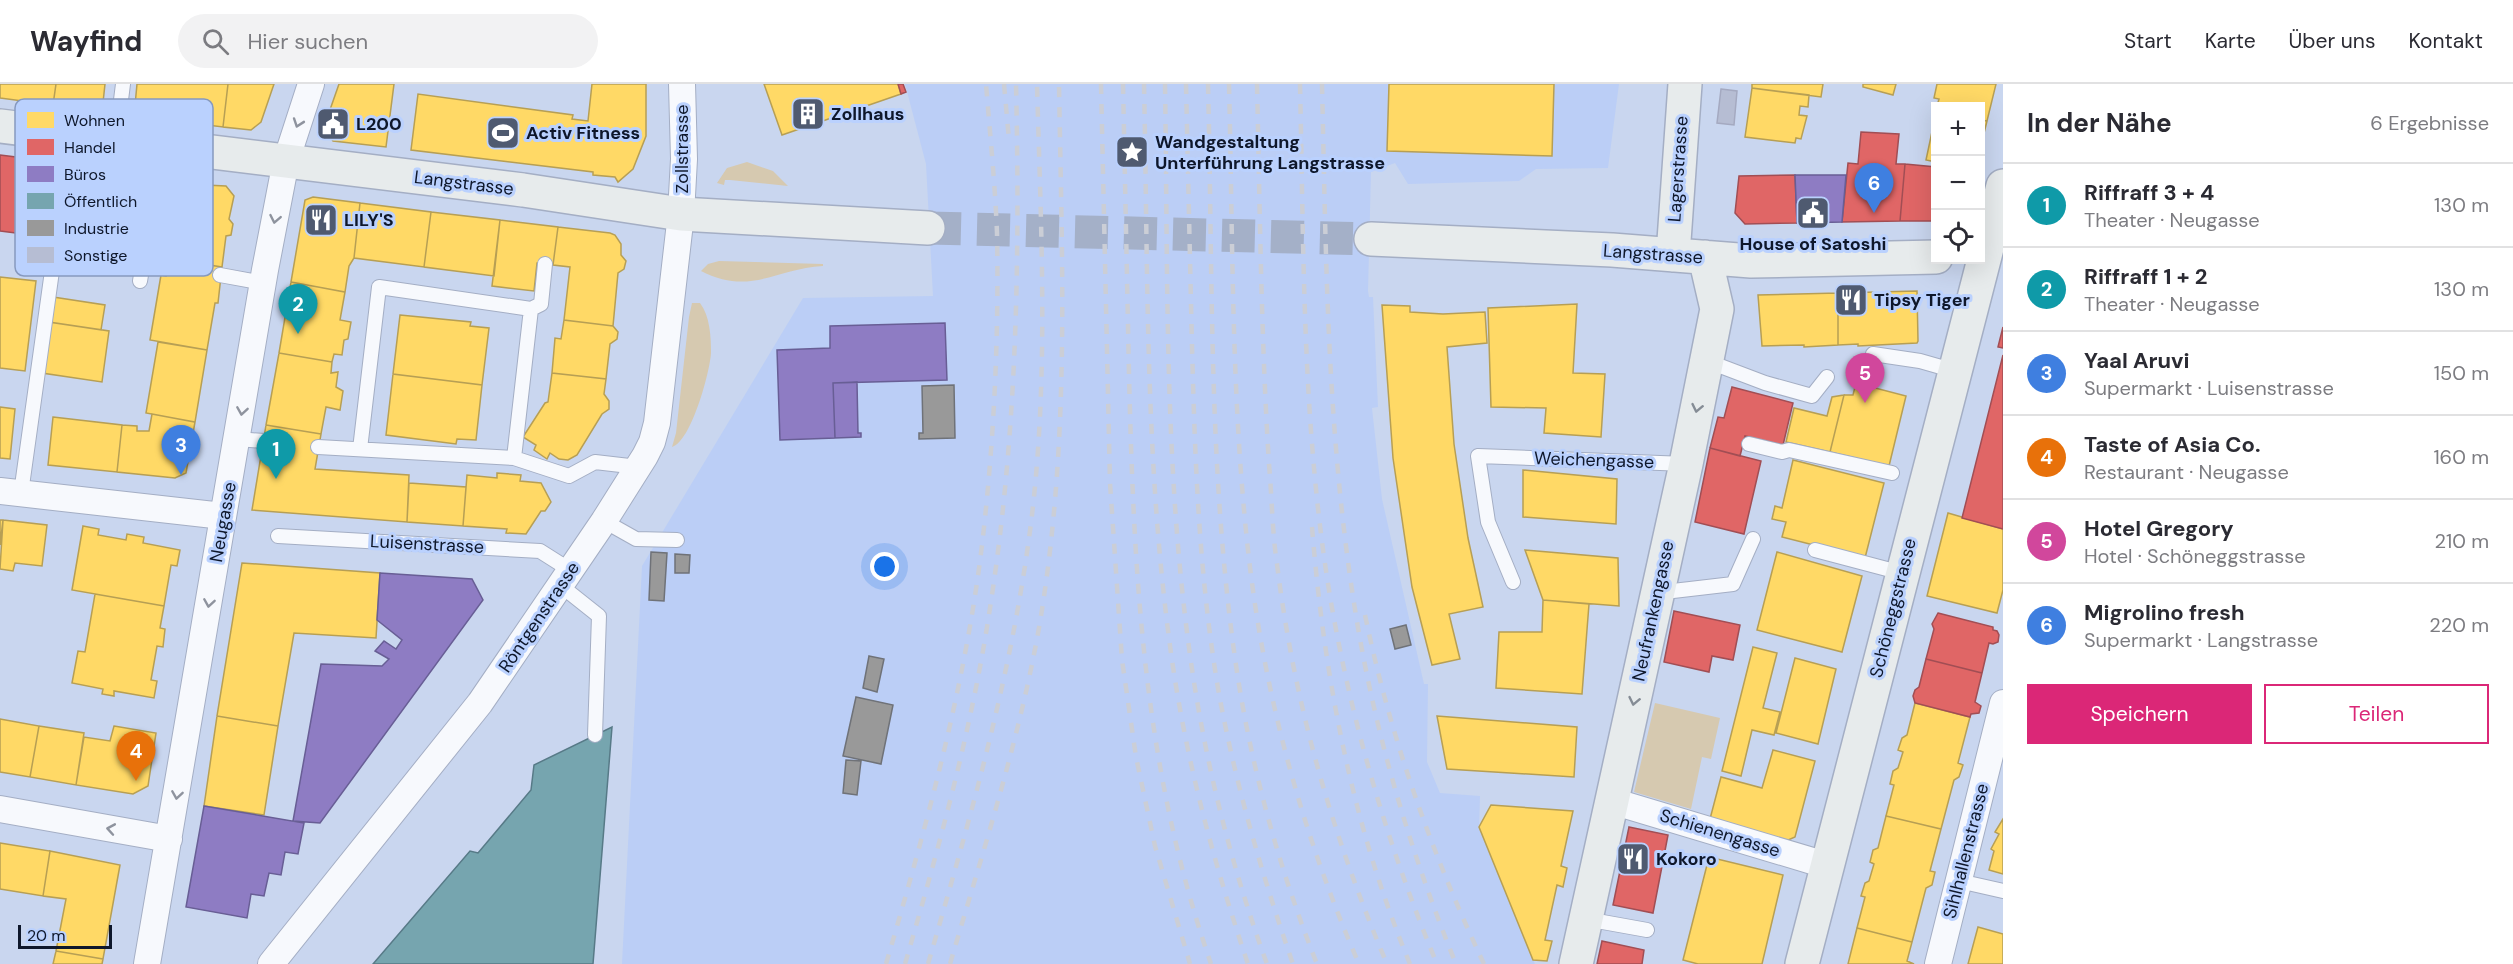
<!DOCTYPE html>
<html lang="de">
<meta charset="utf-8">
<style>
body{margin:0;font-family:"DM Sans",sans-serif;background:#f2f2f3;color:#2b2b33}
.controls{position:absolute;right:18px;top:18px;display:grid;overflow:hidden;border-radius:0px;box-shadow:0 6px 24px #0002}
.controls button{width:54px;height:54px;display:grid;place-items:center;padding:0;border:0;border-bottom:2px solid #e1e1e2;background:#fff;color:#2b2b33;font:30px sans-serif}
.scale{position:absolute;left:18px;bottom:15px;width:94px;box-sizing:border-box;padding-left:6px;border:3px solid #0e172b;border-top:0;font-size:16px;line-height:21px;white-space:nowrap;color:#0e172b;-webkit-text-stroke:4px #bad1fe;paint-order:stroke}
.you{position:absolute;left:885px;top:483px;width:21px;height:21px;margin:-15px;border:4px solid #fff;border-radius:50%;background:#1a73e8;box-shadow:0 0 0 9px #1a73e833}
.badge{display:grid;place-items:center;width:39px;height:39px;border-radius:50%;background:#db2777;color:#fff;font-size:20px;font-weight:700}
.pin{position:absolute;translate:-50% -50px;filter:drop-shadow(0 2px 3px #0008)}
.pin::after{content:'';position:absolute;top:32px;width:21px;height:18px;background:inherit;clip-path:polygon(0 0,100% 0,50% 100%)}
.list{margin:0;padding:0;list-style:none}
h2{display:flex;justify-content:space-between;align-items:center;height:78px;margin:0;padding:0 24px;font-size:26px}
h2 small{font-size:20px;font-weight:400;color:#7c7c81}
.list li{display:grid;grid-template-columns:39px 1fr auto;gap:18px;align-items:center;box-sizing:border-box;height:84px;padding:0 24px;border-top:2px solid #e1e1e2}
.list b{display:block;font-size:22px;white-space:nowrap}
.list p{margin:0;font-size:20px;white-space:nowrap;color:#7c7c81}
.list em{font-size:20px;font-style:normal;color:#7c7c81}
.actions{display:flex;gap:12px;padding:18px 24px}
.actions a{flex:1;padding:14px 0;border:2px solid #db2777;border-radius:0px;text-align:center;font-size:21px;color:#db2777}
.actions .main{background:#db2777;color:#fff}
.icon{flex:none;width:33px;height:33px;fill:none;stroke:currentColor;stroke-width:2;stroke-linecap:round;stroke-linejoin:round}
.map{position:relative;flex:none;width:2003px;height:880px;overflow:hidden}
header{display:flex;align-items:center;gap:36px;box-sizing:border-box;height:84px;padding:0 30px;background:#fff;border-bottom:2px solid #e1e1e2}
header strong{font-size:28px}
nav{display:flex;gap:33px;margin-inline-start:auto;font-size:21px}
.search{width:420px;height:54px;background:#f2f2f3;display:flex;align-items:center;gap:15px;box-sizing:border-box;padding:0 21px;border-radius:33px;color:#7c7c81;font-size:22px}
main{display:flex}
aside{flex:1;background:#fff}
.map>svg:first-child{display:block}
.built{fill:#bbcef6}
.green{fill:#d6c9b0}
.homes{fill:#ffd966;stroke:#b79f54;stroke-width:1.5}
.shops{fill:#e06666;stroke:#a14e54;stroke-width:1.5}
.offices{fill:#8e7cc3;stroke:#685e95;stroke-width:1.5}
.public{fill:#76a5af;stroke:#577a87;stroke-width:1.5}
.industry{fill:#999;stroke:#6f7278;stroke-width:1.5}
.building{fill:#b6bdd3;stroke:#a4a9c0;stroke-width:1.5}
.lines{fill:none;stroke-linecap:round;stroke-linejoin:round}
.secondary-tunnel{stroke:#a4b0c8;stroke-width:33;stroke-dasharray:33 16;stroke-linecap:butt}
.lane-casing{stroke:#a4aec4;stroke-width:16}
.street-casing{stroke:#a4aec4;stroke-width:28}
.secondary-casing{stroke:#a4aec4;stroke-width:36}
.lane{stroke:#f7f9fd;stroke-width:14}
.street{stroke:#f7f9fd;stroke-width:26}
.secondary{stroke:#e7ebec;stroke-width:33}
.rail{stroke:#cbced6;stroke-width:4.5;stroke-dasharray:10 10;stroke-linecap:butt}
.oneway{stroke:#8e939e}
.oneway2{stroke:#858c95}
.labels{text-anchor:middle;stroke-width:6;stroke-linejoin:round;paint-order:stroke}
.poi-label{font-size:18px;font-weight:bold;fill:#0e172b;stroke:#bad1fe;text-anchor:start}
.street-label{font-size:18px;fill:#0e172b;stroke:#bad1fe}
.key{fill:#bad1fe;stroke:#8699bf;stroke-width:1.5}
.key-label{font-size:16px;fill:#0e172b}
</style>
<header>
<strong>Wayfind</strong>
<div class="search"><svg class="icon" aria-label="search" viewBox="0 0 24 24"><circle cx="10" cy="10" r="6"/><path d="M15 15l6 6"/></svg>Hier suchen</div>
<nav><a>Start</a><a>Karte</a><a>Über uns</a><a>Kontakt</a></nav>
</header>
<main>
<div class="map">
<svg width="2003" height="880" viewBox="0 0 2003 880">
<rect width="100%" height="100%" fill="#c9d6ef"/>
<path class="built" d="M905,0H1619L1608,84L1536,85L1519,97L1408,100L1395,79L1371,88L1368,207L1369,213H1373L1378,323L1372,324L1382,415L1424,600H1428L1427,678L1440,709L1480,712L1479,744L1535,880H622L642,482L803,214L933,212L926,80Z"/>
<path class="green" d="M747,78L773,87L788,102L730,96H725L724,101L717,99L727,84Z
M719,177L823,180V182C775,185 750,212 701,187L708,180Z
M692,219H700C710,232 711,253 711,269C710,288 691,358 672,363L676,349L689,233Z
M1655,619L1720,634L1711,675L1702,673L1691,725L1634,708Z"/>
<path class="homes" d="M0,0H56L53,21L0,14Z
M56,0H105L102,28L53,21Z
M137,0H228L223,43L134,32Z
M228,0H274L261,38L251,46L223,43Z
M339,0H394L386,63L333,57L324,43Z
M592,0H646V52L633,85L618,98L615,93L593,91V88L411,66L418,10L573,31L572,35L588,37Z
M764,0H898L901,10L782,51Z
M1389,0H1554L1552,72L1387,67Z
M1752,0H1823L1821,13L1752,4Z
M1863,0H1896L1893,11L1863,3Z
M1937,0H1996L1987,37L1980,36V22H1937L1939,15L1934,14Z
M1752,4L1809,11L1808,23L1800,22L1799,31L1807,32L1801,55L1796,54L1795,59L1745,53Z
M1936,29V78L1926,76Z
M1980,36L1987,37L1980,65Z
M162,99L226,102L234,112L229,135L233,140L231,151L226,152L222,183L173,175L176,146L155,143Z
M313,113L360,119L354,174L349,182L345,208L291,198L305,116Z
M360,119L431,128L424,183L354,174Z
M431,128L500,136L494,192L424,183Z
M500,136L558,143L553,181L537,179L534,207L492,202Z
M558,143L610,149L615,151L621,160V171L626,177L624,185L618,189L613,242L564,236L570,183L553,181Z
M169,175L222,183L218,219H215L207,266L150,256L161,191L166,192Z
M0,193L36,197L25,287L0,284Z
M291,198L345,208L340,236L351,238L348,255L344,256L342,271L334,270L332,278L279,269Z
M1917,207L1918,257L1917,259L1858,262V260L1838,261V209Z
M1838,209V261L1804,263V261L1762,262L1758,211Z
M53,213L105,221L101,246L49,238Z
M1577,220L1573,289L1605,290L1601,353L1544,349L1546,324L1491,323L1488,224Z
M1382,221L1410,222V228L1443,230L1485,228L1487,259L1447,263L1454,360L1468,454L1483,523L1449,530L1460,575L1432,581L1412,503L1393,374Z
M400,231L471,238L470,242L489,244L482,301L393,290Z
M564,236L613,242L618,248L617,255L610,260L606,295L552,289L555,254L561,255Z
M49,238L109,247L102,298L42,289Z
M158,258L207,266L195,338L146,329Z
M279,269L332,278L331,289L338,288L336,303L343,307L340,326L326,323L321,350L266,341Z
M552,289L606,295L604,310L609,317V325L602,330L577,371L568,376L559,375L550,369L547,375L534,366L536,361L523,353L545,319L548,318Z
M393,290L482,301L476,356L457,355L456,360L386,351Z
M1856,299L1906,312L1889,382L1830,368L1844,311H1853Z
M1844,311L1830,368L1786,358L1794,324L1827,332L1832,313Z
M0,323L15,325L10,375L0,374Z
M152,330L195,338L186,389L175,394L117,388L122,341L137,342V347H149Z
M53,333L122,341L117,388L48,381Z
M266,341L321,350L315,385L409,391L407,438L252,426Z
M1793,376L1884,399L1865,474L1782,453L1786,438L1772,435L1775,422L1782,424Z
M1523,386L1617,395L1616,440L1523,433Z
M497,389L521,391L520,397L541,399L551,418L545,427H541L526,450L506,449L507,445L463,442L467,391L497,394Z
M409,399L466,403L463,442L407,438Z
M1948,429L2003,445V506L1997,529L1927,512Z
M0,436H3L0,461Z
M3,436L47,441L42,482L15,479L13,487L0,485Z
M83,442L99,445L98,451L126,456L127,450L144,453L143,459L180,466L177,482L171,481L164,522L72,506Z
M1525,466L1618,474L1619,522L1543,516Z
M1777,468L1862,492L1842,568L1757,546Z
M242,479L380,489L376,554L294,549L278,642L217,632Z
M95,510L164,522L160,544L165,545L163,563L157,562L151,596L157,597L154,614L114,607V612L102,610L103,605L72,599L78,567L85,568Z
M1543,516L1589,520L1582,610L1496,604L1499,548H1542Z
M1753,563L1777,569L1763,624L1780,628L1774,651L1752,646L1741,692L1722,687Z
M1795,574L1836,585L1818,660L1776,649Z
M1915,619L1970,633L1958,679L1963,681L1959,693L1954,696L1941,745L1886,732L1894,701L1890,700L1893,687L1898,684L1903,668L1898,666L1902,654L1907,651Z
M217,632L278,642L264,731L204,722Z
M1437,632L1577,643L1574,693L1447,685Z
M0,635L39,642L30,693L0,688Z
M39,642L84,649L76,701L30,693Z
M114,642L156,649L148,702L133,710L76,701L84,653L110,657Z
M1773,666L1815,677L1795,753L1786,757L1710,735L1721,693L1762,704Z
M1491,721L1573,727L1561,782L1567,784L1563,803L1557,801L1545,856L1552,857L1547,877L1533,876L1479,743Z
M1886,732L1941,745L1930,787L1935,788L1932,801L1926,804L1912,858L1857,844L1865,813L1861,812L1865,799L1869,797L1874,780L1870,778L1873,766L1878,764Z
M2003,735V790L1989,786L1994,767L1991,765L1999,750L1995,748Z
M0,759L50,767L43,812L0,805Z
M50,767L120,781L103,875L56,867L66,815L43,812Z
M1709,773L1783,791L1762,880H1698L1683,876Z
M1978,843L2003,850V880H1968Z
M1857,844L1912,858L1907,877L1914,880H1848Z
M56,867L103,875L102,880H53Z"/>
<path class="shops" d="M898,0H903L906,8L901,10Z
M1861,48L1899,50L1896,80H1905L1900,137L1842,138L1848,79L1858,80Z
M0,71L48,77L39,152L0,147Z
M1905,80L1936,83V137H1900Z
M1795,91L1797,139L1745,140L1735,129L1739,92Z
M2003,243V264L1998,263Z
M2003,271V445L1962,434Z
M1732,303L1793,319L1783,361L1745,352L1740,372L1710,364L1718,333L1724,334Z
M1710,364L1761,377L1744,450L1695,438Z
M1674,527L1740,541L1733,576L1712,572L1709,588L1664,578Z
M1938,529L1993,543V546L1997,547L1999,551L1998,558L1993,560L1989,559L1982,589L1926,575L1934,545L1932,540Z
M1926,575L1982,589L1975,618L1981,622L1979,629L1971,630L1970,633L1915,619L1913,612L1915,606L1919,603Z
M1629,743L1668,751L1653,829L1613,821Z
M1602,857L1644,866L1642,880H1597Z"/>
<path class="offices" d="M1795,91H1846L1842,138L1797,139Z
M945,239L947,296L833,299L835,354L780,356L777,266L830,264V242Z
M857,298L858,349H861V353L835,354L833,299Z
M380,489L472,495L483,516L320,739L293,737L321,580L382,582L389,575L375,567L384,557L396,565L402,556L377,536Z
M204,722L304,739L298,770L285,768L281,791L269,789L264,812L251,810L247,834L186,823Z"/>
<path class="public" d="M612,643L593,880H373L470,767L478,769L531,706L534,681Z"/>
<path class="industry" d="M954,301L955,354L919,355V349H923L922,302Z
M651,468L667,469L664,517L649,516Z
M675,470L690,471L689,489H675Z
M1406,541L1411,561L1395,565L1390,545Z
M869,572L884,575L877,608L863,604Z
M856,613L893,621L881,680L843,672Z
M846,676L861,677L857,711L843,709Z"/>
<path class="building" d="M1721,5L1737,7L1734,41L1717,39Z"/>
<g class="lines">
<path class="secondary-tunnel" d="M928,144L1371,155"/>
<defs>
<path id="lane" d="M116,56L123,0
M220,191L263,199
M140,197L143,179L167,182
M1873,270L1920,277L1955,287
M1707,277L1765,299L1812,312L1827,293
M237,355L264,357
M1749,360L1782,368L1789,366L1892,389
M318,363L514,374L569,392L595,378L638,383
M360,365L379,203L531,225
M514,374L531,225L541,220L545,180
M21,409L71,51
M604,437L636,455L677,456
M278,452L540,467L570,486
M1815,466L1902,489
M1513,498L1488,438L1478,372L1686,380
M1659,500L1673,507L1733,500L1753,455
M560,501L599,532L595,651
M1959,797L2003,807
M1586,835L1647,846"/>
<path id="street" d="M0,407L223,432
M1612,717L1829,782
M0,725L169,755
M147,880L265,186L286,77L311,0
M271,880L480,619L604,437L645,372L652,358L657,339L681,130L684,75L682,0
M1938,880L2003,619"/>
<path id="secondary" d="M0,42L523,106L681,130L928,144
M1371,155L1612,166L1751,177L1936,173
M1673,171L1685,0
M1576,880L1686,380L1717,225L1705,173
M1802,880L2003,102"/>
</defs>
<use href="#lane" class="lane-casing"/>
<use href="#street" class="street-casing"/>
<use href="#secondary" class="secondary-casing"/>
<use href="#lane" class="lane"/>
<use href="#street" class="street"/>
<use href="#secondary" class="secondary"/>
<path class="rail" d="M1004,0L1009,56
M1101,0L1110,399L1122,576L1136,673L1155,762L1190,880
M1123,0C1125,97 1127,193 1129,290C1134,495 1143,684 1211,880
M1144,0C1148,184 1145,371 1169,554C1183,665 1212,774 1248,880
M1165,0C1168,185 1164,372 1188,556C1202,666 1229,776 1267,880
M1186,0C1188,87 1190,175 1192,262C1195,378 1199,495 1219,610C1236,702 1262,791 1293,880
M1208,0C1213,196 1208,394 1237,588C1252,687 1280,787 1317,880
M1229,0C1233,158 1231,318 1249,475C1265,614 1303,752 1359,880
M1257,0C1260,127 1261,254 1269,380C1272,413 1272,447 1277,480C1294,619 1332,751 1387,880
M1300,0C1304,174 1302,352 1332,524C1354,647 1389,765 1437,880
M1322,0C1326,173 1327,347 1354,519C1373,643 1409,765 1456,880
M1312,443C1324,593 1352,741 1410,880
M1365,531C1390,652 1431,768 1484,880
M886,880C926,743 965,603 982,461C994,358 999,253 997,149C995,99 990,50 986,0
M905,880C939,763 972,644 990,524C1017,351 1020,175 1016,0
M928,880C970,735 1012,590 1031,439C1049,294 1041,146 1037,0
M950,880C983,767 1020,654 1040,538C1070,357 1062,182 1059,0"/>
</g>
<defs><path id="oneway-chevron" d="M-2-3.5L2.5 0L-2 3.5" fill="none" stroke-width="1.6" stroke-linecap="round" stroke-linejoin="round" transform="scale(1.5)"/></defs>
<g class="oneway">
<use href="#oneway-chevron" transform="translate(298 39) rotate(109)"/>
<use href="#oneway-chevron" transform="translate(275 135) rotate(101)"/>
<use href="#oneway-chevron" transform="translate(242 327) rotate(99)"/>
<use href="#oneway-chevron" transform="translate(209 519) rotate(99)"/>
<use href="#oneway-chevron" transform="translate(177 711) rotate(99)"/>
<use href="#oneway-chevron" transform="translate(111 745) rotate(-170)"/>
</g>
<g class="oneway2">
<use href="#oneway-chevron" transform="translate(1697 324) rotate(102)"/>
<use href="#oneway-chevron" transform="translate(1634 617) rotate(102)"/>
</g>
<defs>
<symbol id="building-square" viewBox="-11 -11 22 22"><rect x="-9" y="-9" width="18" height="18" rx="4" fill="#4f5a70" stroke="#bad1fe"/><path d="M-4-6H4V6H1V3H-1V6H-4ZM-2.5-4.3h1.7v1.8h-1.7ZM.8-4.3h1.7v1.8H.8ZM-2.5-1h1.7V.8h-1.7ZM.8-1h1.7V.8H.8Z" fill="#fff"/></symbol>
<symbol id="civic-square" viewBox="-11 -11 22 22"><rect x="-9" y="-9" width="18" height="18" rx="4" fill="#4f5a70" stroke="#bad1fe"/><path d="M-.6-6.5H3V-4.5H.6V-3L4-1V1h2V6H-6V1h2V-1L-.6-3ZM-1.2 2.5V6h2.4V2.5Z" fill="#fff"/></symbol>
<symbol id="stadium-square" viewBox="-11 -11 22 22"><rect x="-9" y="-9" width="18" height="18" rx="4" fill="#4f5a70" stroke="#bad1fe"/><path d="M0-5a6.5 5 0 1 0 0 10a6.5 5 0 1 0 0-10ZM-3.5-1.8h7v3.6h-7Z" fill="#fff"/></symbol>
<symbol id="sight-square" viewBox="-11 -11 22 22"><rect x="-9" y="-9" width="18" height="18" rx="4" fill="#4f5a70" stroke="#bad1fe"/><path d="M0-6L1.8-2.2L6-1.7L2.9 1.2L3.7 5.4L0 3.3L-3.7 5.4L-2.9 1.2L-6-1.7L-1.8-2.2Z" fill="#fff"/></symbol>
<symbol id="restaurant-square" viewBox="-11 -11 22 22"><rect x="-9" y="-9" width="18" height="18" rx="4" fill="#4f5a70" stroke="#bad1fe"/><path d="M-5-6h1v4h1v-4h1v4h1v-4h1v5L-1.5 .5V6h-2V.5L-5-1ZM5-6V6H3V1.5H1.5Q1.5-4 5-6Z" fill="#fff"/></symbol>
</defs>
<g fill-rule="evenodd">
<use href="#building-square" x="789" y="11" width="38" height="38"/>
<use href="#civic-square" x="314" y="21" width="38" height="38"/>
<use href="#stadium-square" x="484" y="30" width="38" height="38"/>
<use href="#sight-square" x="1113" y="49" width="38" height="38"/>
<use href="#civic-square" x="1794" y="110" width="38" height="38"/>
<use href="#restaurant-square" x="302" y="117" width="38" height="38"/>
<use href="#restaurant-square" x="1832" y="197" width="38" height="38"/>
<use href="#restaurant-square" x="1614" y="756" width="38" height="38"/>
</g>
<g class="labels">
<g class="poi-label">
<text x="831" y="36">Zollhaus</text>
<text x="356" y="46">L200</text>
<text x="526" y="55">Activ Fitness</text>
<text x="1155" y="64">Wandgestaltung<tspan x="1155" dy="21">Unterführung Langstrasse</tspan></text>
<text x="344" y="142">LILY'S</text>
<text x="1813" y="166" text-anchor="middle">House of Satoshi</text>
<text x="1874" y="222">Tipsy Tiger</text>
<text x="1656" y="781">Kokoro</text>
</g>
<g class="street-label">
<text transform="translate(682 65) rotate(-90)" y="6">Zollstrasse</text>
<text transform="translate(1678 85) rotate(-86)" y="6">Lagerstrasse</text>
<text transform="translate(464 99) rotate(7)" y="6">Langstrasse</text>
<text transform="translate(1653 170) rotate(4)" y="6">Langstrasse</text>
<text transform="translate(1594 376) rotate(2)" y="6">Weichengasse</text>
<text transform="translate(223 438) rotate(-80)" y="6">Neugasse</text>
<text transform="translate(427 460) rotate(3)" y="6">Luisenstrasse</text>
<text transform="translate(1893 524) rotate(-76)" y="6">Schöneggstrasse</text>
<text transform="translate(1653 527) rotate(-78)" y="6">Neufrankengasse</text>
<text transform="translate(539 533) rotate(-56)" y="6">Röntgenstrasse</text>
<text transform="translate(1720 749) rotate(17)" y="6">Schienengasse</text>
<text transform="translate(1966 767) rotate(-76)" y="6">Sihlhallenstrasse</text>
</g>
</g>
<rect x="15" y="15" width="198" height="177" rx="9" class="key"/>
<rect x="27" y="28" width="27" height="16" fill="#ffd966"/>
<rect x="27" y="55" width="27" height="16" fill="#e06666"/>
<rect x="27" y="82" width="27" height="16" fill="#8e7cc3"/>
<rect x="27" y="109" width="27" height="16" fill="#76a5af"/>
<rect x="27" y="136" width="27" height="16" fill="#999"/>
<rect x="27" y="163" width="27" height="16" fill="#b6bdd3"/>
<g class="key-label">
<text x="64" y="42">Wohnen</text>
<text x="64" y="69">Handel</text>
<text x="64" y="96">Büros</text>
<text x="64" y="123">Öffentlich</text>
<text x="64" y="150">Industrie</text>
<text x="64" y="177">Sonstige</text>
</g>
</svg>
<div class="controls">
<button>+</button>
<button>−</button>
<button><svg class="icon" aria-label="locate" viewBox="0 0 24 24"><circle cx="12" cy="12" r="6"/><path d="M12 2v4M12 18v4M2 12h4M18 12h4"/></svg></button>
</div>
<div class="scale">20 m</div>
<div class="you"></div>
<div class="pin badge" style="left:276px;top:395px;background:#0f9aa8">1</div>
<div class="pin badge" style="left:298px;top:250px;background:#0f9aa8">2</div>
<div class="pin badge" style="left:181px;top:391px;background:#3f7fe0">3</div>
<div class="pin badge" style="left:136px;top:697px;background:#e8710a">4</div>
<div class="pin badge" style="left:1865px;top:319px;background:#d1479c">5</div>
<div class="pin badge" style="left:1874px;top:129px;background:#3f7fe0">6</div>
</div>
<aside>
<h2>In der Nähe<small>6 Ergebnisse</small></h2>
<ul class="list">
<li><span class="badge" style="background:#0f9aa8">1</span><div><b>Riffraff 3 + 4</b><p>Theater · Neugasse</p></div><em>130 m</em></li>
<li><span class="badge" style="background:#0f9aa8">2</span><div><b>Riffraff 1 + 2</b><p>Theater · Neugasse</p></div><em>130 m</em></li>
<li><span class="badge" style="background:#3f7fe0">3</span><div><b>Yaal Aruvi</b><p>Supermarkt · Luisenstrasse</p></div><em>150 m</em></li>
<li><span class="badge" style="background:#e8710a">4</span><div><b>Taste of Asia Co.</b><p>Restaurant · Neugasse</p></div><em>160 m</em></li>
<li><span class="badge" style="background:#d1479c">5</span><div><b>Hotel Gregory</b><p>Hotel · Schöneggstrasse</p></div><em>210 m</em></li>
<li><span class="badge" style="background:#3f7fe0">6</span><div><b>Migrolino fresh</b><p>Supermarkt · Langstrasse</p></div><em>220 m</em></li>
</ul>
<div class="actions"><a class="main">Speichern</a><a>Teilen</a></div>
</aside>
</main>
